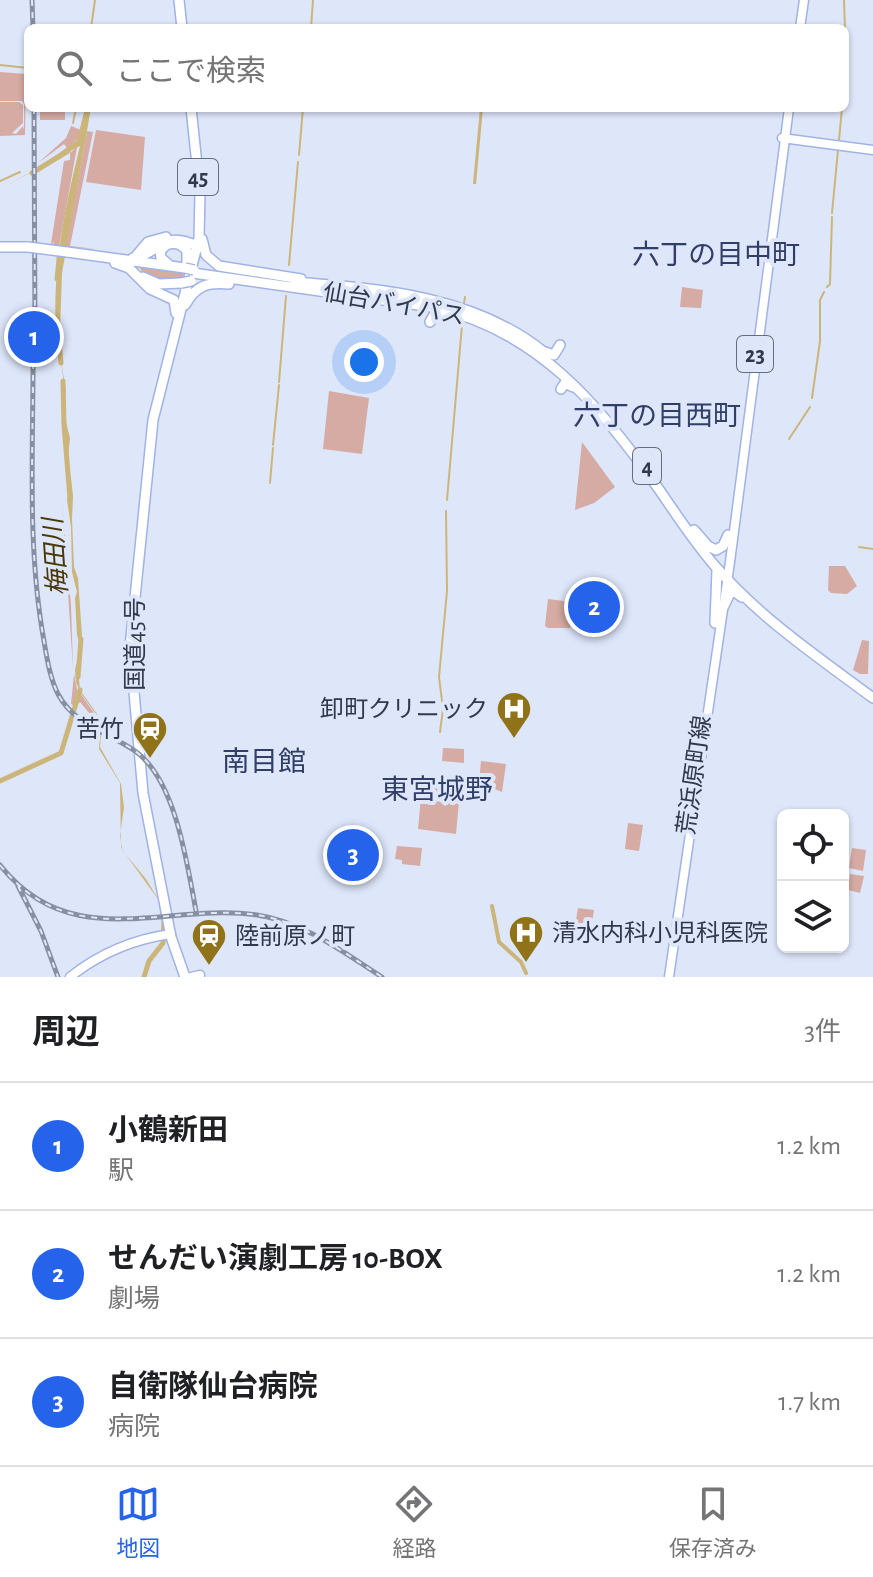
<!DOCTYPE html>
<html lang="ja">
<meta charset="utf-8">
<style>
body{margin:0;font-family:"Alegreya Sans","Noto Sans JP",sans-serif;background:#f6f6f6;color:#202124}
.controls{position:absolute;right:24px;bottom:24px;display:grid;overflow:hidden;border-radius:12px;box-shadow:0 2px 6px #0004}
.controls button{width:72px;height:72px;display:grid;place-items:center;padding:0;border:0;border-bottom:2px solid #e0e0e0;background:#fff;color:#202124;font:40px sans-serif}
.you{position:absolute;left:364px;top:362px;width:28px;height:28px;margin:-20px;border:6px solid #fff;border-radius:50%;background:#1a73e8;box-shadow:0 0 0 12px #1a73e833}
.badge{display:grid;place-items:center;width:52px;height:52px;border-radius:50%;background:#2563eb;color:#fff;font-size:26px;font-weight:700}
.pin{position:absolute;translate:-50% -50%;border:4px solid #fff;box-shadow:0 2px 8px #0006}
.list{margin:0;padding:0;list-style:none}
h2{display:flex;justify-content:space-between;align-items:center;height:104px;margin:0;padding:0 32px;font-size:34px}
h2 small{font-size:26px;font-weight:400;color:#757577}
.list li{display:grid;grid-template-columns:52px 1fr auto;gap:24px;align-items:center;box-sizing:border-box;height:128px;padding:0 32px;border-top:2px solid #e0e0e0}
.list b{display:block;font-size:30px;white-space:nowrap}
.list p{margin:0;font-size:26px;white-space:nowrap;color:#757577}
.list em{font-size:26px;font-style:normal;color:#757577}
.icon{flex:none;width:44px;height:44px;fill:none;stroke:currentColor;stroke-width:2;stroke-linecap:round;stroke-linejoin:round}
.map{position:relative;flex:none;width:873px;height:977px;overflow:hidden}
.search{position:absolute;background:#fff;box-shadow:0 2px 6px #0004;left:24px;right:24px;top:24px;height:88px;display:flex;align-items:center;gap:20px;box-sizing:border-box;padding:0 28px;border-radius:12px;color:#757577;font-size:30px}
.sheet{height:488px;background:#fff}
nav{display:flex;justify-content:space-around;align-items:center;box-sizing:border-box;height:112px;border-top:2px solid #e0e0e0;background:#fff;font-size:22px;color:#757577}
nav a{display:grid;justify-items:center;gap:4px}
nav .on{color:#2563eb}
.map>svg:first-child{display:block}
.green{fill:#d5aba3}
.water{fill:#ccb57a}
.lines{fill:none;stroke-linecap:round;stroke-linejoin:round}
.stream{stroke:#ccb57a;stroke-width:2}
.canal{stroke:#ccb57a;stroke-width:4}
.river{stroke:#ccb57a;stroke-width:5}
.major-casing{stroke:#a1b3e4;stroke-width:11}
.highway-casing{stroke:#a1b3e4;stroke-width:12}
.major{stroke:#fff;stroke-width:8}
.highway{stroke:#fff;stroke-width:9}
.rail-casing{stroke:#878fa3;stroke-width:5}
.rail{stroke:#dee6fa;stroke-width:2;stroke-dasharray:6;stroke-linecap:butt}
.highway-bridge-casing{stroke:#a1b3e4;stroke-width:12;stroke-linecap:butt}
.highway-bridge{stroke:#fff;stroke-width:9}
.labels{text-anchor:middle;stroke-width:8;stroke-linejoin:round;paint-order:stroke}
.shield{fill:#dee6fa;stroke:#666d81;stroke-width:2}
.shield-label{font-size:22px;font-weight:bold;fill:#32394d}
.street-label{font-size:24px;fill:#32394d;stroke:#dee6fa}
.poi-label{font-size:24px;fill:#32394d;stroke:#dee6fa;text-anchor:end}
.water-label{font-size:26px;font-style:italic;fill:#4a3908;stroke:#dee6fa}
.quarter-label{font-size:28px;fill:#313e67;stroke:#dee6fa}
</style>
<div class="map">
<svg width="873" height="977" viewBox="0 0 873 977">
<rect width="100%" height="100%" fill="#dee6fa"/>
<path class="green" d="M0,72L26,74L25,135L0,136V102H19L23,105V123L12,133L16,134L23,126L24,130V104L22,101H0Z
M40,108H65V120H40Z
M71,126L81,130L79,138L67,148L64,144L38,163L66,138Z
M96,130L145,137L141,190L86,182Z
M87,131L93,132L70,246L96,249L66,247Z
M77,147L59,247L53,246L54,241L51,246L38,245L51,244L64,161L70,160V153Z
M139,267L184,273L183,281L169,283L146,278Z
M682,287L703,290L701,308L680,307Z
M329,391L369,398L362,454L323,449Z
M582,442L615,487L594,503L575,510Z
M62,504L71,605L73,668Z
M829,566H845L857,586L847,594L831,593L828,590Z
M548,599L572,602L570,628H548L545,626Z
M862,640L869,641L868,674H860L853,670Z
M74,674L78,694L80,693L100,721L102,730L98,727L99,725L80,702L76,706L78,698L74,706L71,704Z
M443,748L464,749V763L442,761Z
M481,761L506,764L502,792L479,783Z
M422,786L460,791L456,834L418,829Z
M628,823L643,825L639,851L625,849Z
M397,846L422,848L420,866L402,864V860L395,859Z
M852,848L866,850L863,871L849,868Z
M850,874L864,876L860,893L848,890Z
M578,908L594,910L591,928L575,925Z"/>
<path class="water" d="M85,108H91L62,273L60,331L57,338L66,390L63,410L70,438L67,469L71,478L73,496L72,519L74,567L78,578L82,636L78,668L80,690L102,721L100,747L121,784L124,807L120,836L122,850L146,879L160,902L121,848L120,783L99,749L101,721L80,692L76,682L75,669L81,648L77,635L75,598L77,592L72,572L71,527L67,500L70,486L65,469V437L67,436L61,406C70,389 57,352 56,332C52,269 65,207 80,146L0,189L40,167L77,140Z
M480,108H483L476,184H473Z"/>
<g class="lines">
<path class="stream" d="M844,0L845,28
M91,28L95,0
M311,28L313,0
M0,65L28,68
M73,123L76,108
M839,140L842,108
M299,155L303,108
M0,181L20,172
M832,213L838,150
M289,265L298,162
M827,287L830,284L832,217
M464,303L465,297
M279,382L286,296
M812,398L820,341V300L824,292
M789,439L810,407
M273,445L279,385
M270,483L273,448
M447,500L462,325
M859,547L873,549
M440,732L443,709L439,677L447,591L446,511"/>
<path class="canal" d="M492,906L499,942L521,962L526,973"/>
<path class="river" d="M32,173L68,151
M57,279L60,249
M58,329L61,363
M63,381L64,425L70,498
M78,677L81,639
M0,781L61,753L80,690
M144,977L149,961L163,943L164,920"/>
<defs>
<path id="major" d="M800,28L804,0
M782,138L873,150
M70,977C99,954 134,939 171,934
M191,977L200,975
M669,977L730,562L789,108"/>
<path id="highway" d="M179,0L182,28
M202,239L206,255L219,266L301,279
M0,247H28
M67,252L185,268
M137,255L148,242L166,237
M133,258C160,254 162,229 197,246
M115,263L129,268L150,289L174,300L176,313
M168,264L161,258L160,251L166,245C174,242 182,244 187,251V266
M193,273L432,307C536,329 600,405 658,488C676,514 694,542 715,566C760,618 818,657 873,698
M143,277L159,284L181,283
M295,282C382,289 476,296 545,353
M185,305C196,285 208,282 229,284
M430,322L434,315H446
M542,351L554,355L560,345
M561,389L565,383L573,387
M694,530L708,546L716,550L723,546L728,535
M721,612L730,593L735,592L742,597
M715,623L717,570
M185,977L171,937L143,793L130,647L153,420L199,238L200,193L191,108"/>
</defs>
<use href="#major" class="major-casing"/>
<use href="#highway" class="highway-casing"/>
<use href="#major" class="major"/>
<use href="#highway" class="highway"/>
<defs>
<path id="rail" d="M32,0L33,28
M34,108L35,331
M33,339C34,439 26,543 44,641C47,659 50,678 58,694C75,726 108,732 135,751C176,780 187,864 196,911
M0,865C71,955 166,902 257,915C304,922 343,952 382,977
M18,886L41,931L58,977"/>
</defs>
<use href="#rail" class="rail-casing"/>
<use href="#rail" class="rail"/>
<defs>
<path id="highway-bridge" d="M28,247L67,252
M185,268L194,270
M181,283L191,281"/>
</defs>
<use href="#highway-bridge" class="highway-bridge-casing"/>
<use href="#highway-bridge" class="highway-bridge"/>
</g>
<defs>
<symbol id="hospital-pin" viewBox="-11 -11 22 30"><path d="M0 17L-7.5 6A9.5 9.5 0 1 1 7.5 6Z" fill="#907318" stroke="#dee6fa"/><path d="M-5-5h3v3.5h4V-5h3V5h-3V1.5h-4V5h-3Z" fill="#fff"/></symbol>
<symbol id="station-pin" viewBox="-11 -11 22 30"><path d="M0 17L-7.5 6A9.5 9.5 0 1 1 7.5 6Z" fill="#907318" stroke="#dee6fa"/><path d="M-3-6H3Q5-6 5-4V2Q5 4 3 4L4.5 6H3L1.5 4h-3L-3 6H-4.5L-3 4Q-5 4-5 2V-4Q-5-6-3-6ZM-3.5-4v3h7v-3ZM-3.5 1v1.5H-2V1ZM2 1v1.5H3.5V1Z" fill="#fff"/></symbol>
</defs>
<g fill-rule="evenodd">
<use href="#hospital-pin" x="494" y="689" width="40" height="54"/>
<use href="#station-pin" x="130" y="709" width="40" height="54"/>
<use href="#hospital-pin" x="506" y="913" width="40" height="54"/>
<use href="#station-pin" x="189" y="916" width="40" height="54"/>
</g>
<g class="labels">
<g class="shield">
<rect x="178" y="159" width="40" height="36" rx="6"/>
<rect x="737" y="336" width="36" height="36" rx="6"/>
<rect x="633" y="448" width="28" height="36" rx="6"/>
</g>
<g class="shield-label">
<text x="198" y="185">45</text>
<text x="755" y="362">23</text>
<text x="647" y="474">4</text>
</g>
<g class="street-label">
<text transform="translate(394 304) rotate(10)" y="8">仙台バイパス</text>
<text transform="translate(135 644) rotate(-90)" y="8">国道45号</text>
<text transform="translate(694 775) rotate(-82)" y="8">荒浜原町線</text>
</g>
<g class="poi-label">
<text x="488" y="717">卸町クリニック</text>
<text x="124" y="737">苦竹</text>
<text x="552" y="941" text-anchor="start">清水内科小児科医院</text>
<text x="235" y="944" text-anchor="start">陸前原ノ町</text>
</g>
<g class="water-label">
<text transform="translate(55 557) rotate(-94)" y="9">梅田川</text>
</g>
<g class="quarter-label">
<text x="716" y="264">六丁の目中町</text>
<text x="657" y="425">六丁の目西町</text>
<text x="264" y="771">南目館</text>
<text x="437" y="799">東宮城野</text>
</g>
</g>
</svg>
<div class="controls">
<button><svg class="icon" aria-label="locate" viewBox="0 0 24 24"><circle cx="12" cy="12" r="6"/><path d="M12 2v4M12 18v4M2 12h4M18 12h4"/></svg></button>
<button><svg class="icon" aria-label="layers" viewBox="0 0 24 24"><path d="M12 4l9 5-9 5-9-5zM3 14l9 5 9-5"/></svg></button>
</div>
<div class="you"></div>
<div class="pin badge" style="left:34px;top:337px">1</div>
<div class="pin badge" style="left:594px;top:607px">2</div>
<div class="pin badge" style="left:353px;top:855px">3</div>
<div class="search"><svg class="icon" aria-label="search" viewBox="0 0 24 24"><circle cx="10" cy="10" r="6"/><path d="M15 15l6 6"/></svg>ここで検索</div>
</div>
<section class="sheet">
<h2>周辺<small>3件</small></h2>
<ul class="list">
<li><span class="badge">1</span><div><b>小鶴新田</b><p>駅</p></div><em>1.2 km</em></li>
<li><span class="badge">2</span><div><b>せんだい演劇工房 10-BOX</b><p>劇場</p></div><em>1.2 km</em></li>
<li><span class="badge">3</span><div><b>自衛隊仙台病院</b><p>病院</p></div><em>1.7 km</em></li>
</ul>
</section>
<nav>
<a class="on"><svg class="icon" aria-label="map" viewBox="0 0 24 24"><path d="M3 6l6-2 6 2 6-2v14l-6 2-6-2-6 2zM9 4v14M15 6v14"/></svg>地図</a>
<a><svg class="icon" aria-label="directions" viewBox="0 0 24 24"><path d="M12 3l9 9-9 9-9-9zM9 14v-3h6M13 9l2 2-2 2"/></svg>経路</a>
<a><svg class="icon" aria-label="saved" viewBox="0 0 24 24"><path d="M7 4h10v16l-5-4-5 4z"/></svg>保存済み</a>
</nav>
